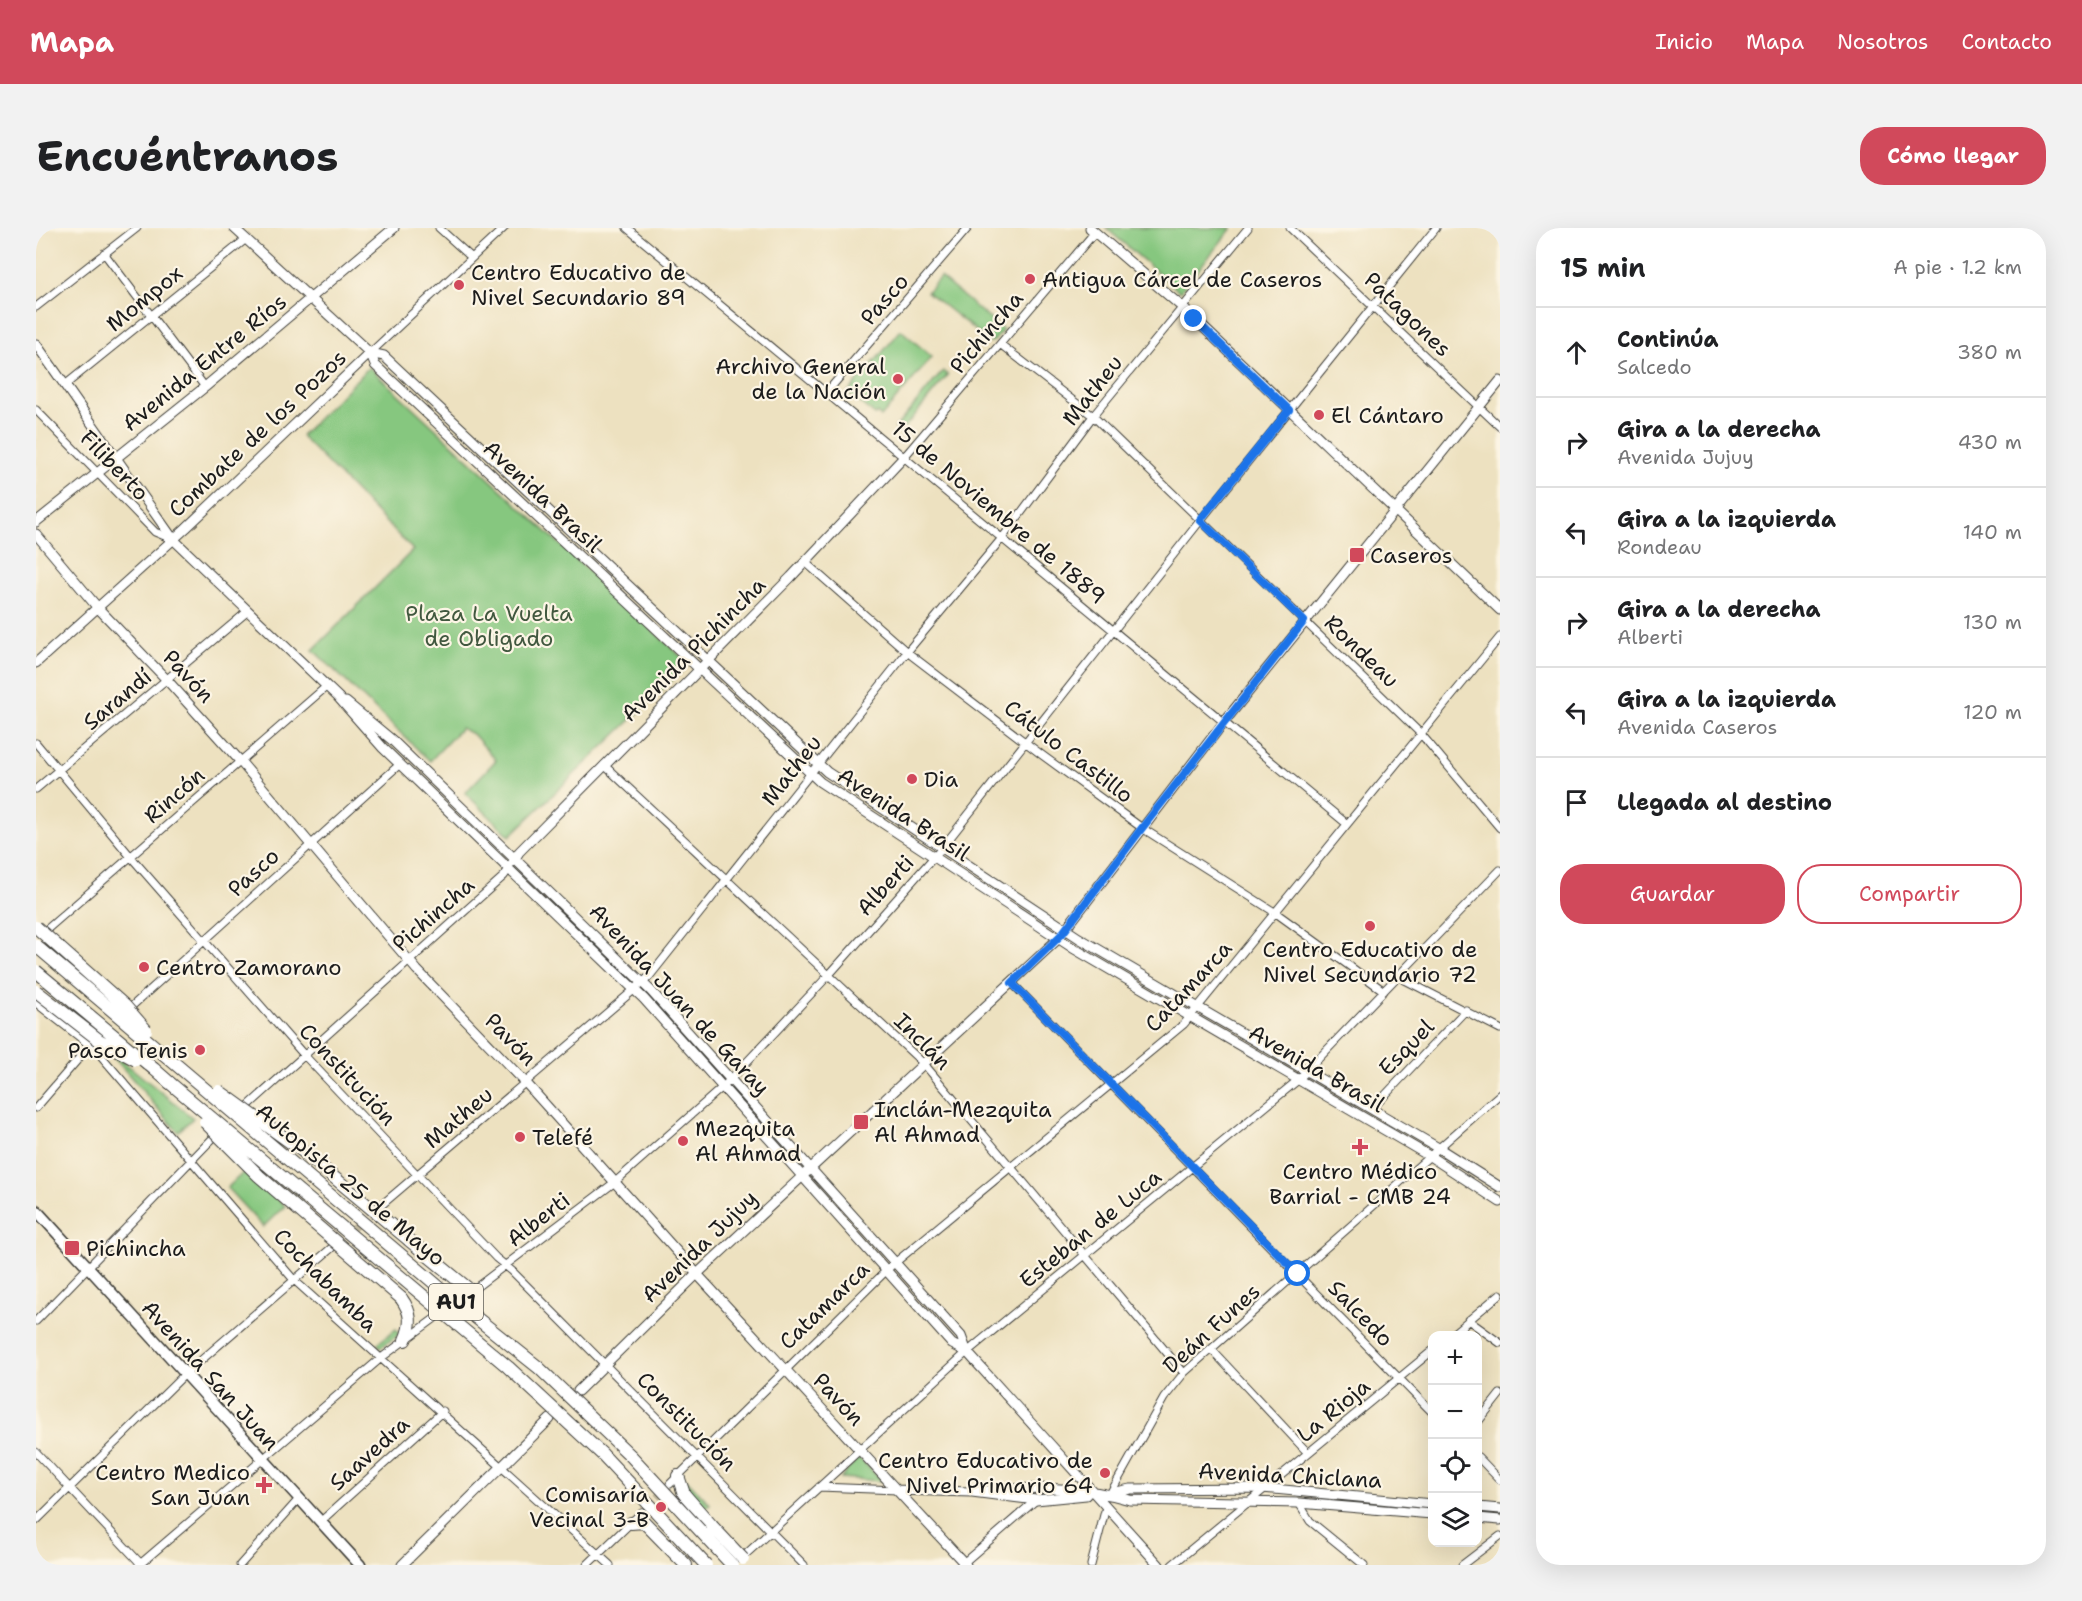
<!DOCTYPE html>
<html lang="es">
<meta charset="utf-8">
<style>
body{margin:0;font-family:"Shantell Sans",sans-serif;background:#f2f2f2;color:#202124}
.controls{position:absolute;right:18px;bottom:18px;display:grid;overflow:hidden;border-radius:12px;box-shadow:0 6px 24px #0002}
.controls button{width:54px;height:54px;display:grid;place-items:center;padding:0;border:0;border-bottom:2px solid #e0e0e0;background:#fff;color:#202124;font:30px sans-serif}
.stop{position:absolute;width:18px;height:18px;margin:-14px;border:4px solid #1a73e8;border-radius:50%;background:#fff}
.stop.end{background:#1a73e8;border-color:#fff;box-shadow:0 2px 6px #0008}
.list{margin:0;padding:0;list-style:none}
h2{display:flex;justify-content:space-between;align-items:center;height:78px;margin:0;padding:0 24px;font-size:26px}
h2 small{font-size:20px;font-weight:400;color:#757577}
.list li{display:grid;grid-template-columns:39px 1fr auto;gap:18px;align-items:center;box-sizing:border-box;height:90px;padding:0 24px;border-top:2px solid #e0e0e0}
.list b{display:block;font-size:22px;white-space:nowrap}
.list p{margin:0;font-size:20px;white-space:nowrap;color:#757577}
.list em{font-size:20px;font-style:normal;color:#757577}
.actions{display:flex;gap:12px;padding:18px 24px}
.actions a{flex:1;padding:14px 0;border:2px solid #d1495b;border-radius:24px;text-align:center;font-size:21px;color:#d1495b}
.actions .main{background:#d1495b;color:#fff}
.icon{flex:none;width:33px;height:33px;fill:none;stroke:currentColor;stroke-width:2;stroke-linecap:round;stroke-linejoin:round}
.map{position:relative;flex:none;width:1464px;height:1337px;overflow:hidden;border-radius:24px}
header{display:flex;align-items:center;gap:36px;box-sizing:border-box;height:84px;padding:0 30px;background:#d1495b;color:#fff}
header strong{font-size:28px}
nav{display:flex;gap:33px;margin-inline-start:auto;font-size:21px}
.intro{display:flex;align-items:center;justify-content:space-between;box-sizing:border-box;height:144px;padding:0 36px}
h1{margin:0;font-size:42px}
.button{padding:15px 27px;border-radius:24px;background:#d1495b;color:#fff;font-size:21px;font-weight:700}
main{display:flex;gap:36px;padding:0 36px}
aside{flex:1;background:#fff;border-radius:24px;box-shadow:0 6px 24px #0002}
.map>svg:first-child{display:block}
.green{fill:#86c77f;stroke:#51724e;stroke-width:1.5}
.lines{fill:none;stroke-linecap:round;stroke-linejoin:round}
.street-tunnel{stroke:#c3ba9f;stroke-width:7;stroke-dasharray:7 3.5;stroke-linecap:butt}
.street-casing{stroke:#3b3a35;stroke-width:9}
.secondary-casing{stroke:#3b3a35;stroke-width:11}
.primary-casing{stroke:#3b3a35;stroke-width:13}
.highway-casing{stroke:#3b3a35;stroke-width:14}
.street{stroke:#fff;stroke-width:7}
.secondary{stroke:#fff;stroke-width:9}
.primary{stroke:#fff;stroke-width:10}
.highway{stroke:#fff;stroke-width:12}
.highway-bridge-casing{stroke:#3b3a35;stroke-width:14;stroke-linecap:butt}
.highway-bridge{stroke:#fff;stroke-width:12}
.route{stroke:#1a73e8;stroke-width:8}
.poi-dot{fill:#d1495b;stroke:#fcf5e5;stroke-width:2}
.labels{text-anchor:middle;stroke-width:4.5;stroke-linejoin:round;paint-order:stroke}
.shield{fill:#fcf5e5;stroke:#5f5d58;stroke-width:1.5}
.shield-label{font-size:21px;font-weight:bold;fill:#1c1c1c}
.poi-label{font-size:22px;fill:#1c1c1c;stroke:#fcf5e5;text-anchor:start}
.street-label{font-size:22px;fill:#1c1c1c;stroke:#fcf5e5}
.park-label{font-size:22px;fill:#41583f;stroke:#fcf5e5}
</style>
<header>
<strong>Mapa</strong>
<nav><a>Inicio</a><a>Mapa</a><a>Nosotros</a><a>Contacto</a></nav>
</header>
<div class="intro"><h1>Encuéntranos</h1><a class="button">Cómo llegar</a></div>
<main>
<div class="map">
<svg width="1464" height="1337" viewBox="0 0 1464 1337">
<rect width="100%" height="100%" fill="#fcf5e5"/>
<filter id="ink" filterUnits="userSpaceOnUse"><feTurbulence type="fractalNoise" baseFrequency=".0167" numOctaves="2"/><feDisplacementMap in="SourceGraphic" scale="12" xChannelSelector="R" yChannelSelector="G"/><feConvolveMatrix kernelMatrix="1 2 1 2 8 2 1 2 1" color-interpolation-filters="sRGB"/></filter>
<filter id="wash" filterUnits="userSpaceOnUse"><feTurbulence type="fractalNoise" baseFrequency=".008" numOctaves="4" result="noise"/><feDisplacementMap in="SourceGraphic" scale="24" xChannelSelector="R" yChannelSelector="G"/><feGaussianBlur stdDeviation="1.35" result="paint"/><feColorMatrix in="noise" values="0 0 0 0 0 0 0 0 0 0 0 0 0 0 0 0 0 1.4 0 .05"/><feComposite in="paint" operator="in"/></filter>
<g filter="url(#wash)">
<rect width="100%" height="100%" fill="#ede1c0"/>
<path class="green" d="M1070,0H1196L1144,64Z
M904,49L967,102L958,113L954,114L891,64Z
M865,102L896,129L845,189L841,185L839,187L812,165Z
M333,139L653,436L474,608L429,565L460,532L438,507L425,500L394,533L277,422L377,322L265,208Z
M907,143L912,147L864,205L859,200Z
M68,818L157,890L142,904Z
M211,941L249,978L227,999L191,960Z
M360,1101L364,1106L345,1119L341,1116Z
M822,1229L845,1251V1253L805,1250Z
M650,1251L674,1276L668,1282L651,1265L648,1254Z"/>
</g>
<g filter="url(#ink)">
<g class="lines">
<path class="street-tunnel" d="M300,1015L340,982
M404,1086L431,1066
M606,1284L628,1262"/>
<defs>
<path id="street" d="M403,0L435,29
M591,0L1311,596
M1254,0L1464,199
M68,25L169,159
M0,79L101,0
M964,116L1057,188L1385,506L1464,600
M334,125L468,0
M29,157L210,11
M790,165L932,0
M0,182L119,304L136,311
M869,228L1059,4
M769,334L871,424L1006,527L1106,600L1240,685L1348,763
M0,515L95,629L268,827L460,1030L476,1043L768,1337
M568,537L888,836L1148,1145
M0,561L212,383
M9,703L291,458
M1363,749L1464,801
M976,755L1396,1184
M0,775L60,822L258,1052L574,1337
M95,779L364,536
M212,878L468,648L473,641
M0,880L56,815
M1336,881L1430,782
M342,980L613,749L871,424L967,309L1057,188L1212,0
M434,1064L579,954L690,856L792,748L906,620L1164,293L1400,0
M1432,1092L1464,1115
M0,1093L177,910
M1414,1108L1464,1066
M1176,1122L1272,1225
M1442,1194L1464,1166
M0,1224L106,1337
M1442,1229L1464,1252
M634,1256L855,1038L1148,796L1464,409
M783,1259L862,1262
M1074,1266L1128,1170L1148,1145L1464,866
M1263,1275L1274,1293L1328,1337
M0,1293L148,1147L299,1017
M284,1294L407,1183
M710,1326L931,1124L1262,852L1464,642
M103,1337L345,1130L398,1091
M204,1337L263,1271
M551,1337L606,1284
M925,1337L1000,1272
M1055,1337L1070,1279
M1136,1337L1396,1123
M1426,1337L1464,1308"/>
<path id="secondary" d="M198,0L334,125L339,137L784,554L1037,720L1395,929L1464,974
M1054,0L1146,79L1464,382
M0,116L137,311L302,469L347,520L608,771L916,1116L931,1124L1123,1337
M334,125L348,128L791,544L1043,710L1404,921L1464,959
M0,294L169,159L358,0
M0,306L62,380L131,452L204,533L381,742L490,855L661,1046L930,1337
M0,435L150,300L334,125
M310,474L356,512L615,763L925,1108L931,1124
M477,634L483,624L755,349L869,228
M542,1163L661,1046L1022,711L1188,494L1464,153
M862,1262L936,1264L1000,1272L1050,1267
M936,1264C988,1259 1044,1257 1094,1272L1263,1275L1396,1286
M1076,1265L1094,1261L1226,1260L1396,1276
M1442,1279L1464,1281
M1442,1290L1464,1292
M366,1337L514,1191"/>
<path id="primary" d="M0,982L324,1337"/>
<path id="highway" d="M118,841L134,855
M373,1012L435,1063
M365,1070C376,1085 376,1096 369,1112
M642,1248L648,1266L676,1298
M595,1295L608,1294L650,1337"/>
</defs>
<use href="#street" class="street-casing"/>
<use href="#secondary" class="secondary-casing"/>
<use href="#primary" class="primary-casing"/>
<use href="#highway" class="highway-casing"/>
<use href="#street" class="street"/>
<use href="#secondary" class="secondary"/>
<use href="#primary" class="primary"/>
<use href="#highway" class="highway"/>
<defs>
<path id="highway-bridge" d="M0,699L89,778L110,802
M0,718L423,1076L502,1139L595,1228L696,1337
M0,743L118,841
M0,763L63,812L100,832
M134,855L472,1139L567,1227L670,1337
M183,863L264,921L373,1012
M169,894L223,948L365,1070
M676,1298L707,1331"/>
</defs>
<use href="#highway-bridge" class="highway-bridge-casing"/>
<use href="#highway-bridge" class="highway-bridge"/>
</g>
</g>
<g class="lines" filter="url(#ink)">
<path class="route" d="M1158,91L1253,182L1164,292L1268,393L1106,600L1026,706L976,755L1262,1046"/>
</g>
<g class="poi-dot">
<circle cx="994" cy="51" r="6"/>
<circle cx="423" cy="57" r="6"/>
<circle cx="862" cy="151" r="6"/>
<circle cx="1283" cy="187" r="6"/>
<rect x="1313" y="319" width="16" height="16" rx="3"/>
<circle cx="876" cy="551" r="6"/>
<circle cx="1334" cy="698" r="6"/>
<circle cx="108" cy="739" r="6"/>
<circle cx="164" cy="822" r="6"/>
<rect x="817" y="886" width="16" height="16" rx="3"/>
<circle cx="484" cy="909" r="6"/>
<circle cx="647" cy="913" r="6"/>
<path d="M1321 910h6v6h6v6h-6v6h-6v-6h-6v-6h6z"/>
<rect x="28" y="1012" width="16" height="16" rx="3"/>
<circle cx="1069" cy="1245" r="6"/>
<path d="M225 1248h6v6h6v6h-6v6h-6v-6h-6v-6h6z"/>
<circle cx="625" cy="1279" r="6"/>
</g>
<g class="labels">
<rect class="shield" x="393" y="1056" width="54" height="36" rx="4.5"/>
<g class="shield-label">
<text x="420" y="1081">AU1</text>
</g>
<g class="poi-label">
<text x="435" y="52">Centro Educativo de<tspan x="435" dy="25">Nivel Secundario 89</tspan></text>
<text x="1006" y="59">Antigua Cárcel de Caseros</text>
<text x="850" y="146" text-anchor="end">Archivo General<tspan x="850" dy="25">de la Nación</tspan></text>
<text x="1295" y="195">El Cántaro</text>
<text x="1334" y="335">Caseros</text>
<text x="888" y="559">Dia</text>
<text x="1334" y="729" text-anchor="middle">Centro Educativo de<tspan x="1334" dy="25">Nivel Secundario 72</tspan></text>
<text x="120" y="747">Centro Zamorano</text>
<text x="152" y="830" text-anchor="end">Pasco Tenis</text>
<text x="838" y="889">Inclán-Mezquita<tspan x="838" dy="25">Al Ahmad</tspan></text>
<text x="659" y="908">Mezquita<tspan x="659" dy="25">Al Ahmad</tspan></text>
<text x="496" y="917">Telefé</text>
<text x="1324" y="951" text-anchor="middle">Centro Médico<tspan x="1324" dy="25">Barrial - CMB 24</tspan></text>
<text x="50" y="1028">Pichincha</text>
<text x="1057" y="1240" text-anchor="end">Centro Educativo de<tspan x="1057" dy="25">Nivel Primario 64</tspan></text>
<text x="214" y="1252" text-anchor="end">Centro Medico<tspan x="214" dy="25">San Juan</tspan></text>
<text x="613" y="1274" text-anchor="end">Comisaría<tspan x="613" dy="25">Vecinal 3-B</tspan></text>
</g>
<g class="street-label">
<text transform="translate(108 70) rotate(-39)" y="8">Mompox</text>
<text transform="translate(848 71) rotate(-49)" y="8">Pasco</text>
<text transform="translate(1372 86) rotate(44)" y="8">Patagones</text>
<text transform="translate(950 104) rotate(-50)" y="8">Pichincha</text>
<text transform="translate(168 134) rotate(-39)" y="8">Avenida Entre Ríos</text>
<text transform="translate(1056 162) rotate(-52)" y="8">Matheu</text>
<text transform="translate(221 205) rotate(-43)" y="8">Combate de los Pozos</text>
<text transform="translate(79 237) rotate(46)" y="8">Filiberto</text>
<text transform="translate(507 268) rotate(43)" y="8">Avenida Brasil</text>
<text transform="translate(963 284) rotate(40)" y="8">15 de Noviembre de 1889</text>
<text transform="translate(657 421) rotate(-45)" y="8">Avenida Pichincha</text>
<text transform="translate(1326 423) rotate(44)" y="8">Rondeau</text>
<text transform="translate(153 448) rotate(47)" y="8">Pavón</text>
<text transform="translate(81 471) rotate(-40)" y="8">Sarandí</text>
<text transform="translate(1033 523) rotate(37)" y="8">Cátulo Castillo</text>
<text transform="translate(755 542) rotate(-52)" y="8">Matheu</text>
<text transform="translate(138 567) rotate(-41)" y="8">Rincón</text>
<text transform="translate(868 586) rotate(33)" y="8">Avenida Brasil</text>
<text transform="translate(217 644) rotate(-42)" y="8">Pasco</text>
<text transform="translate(849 657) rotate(-48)" y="8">Alberti</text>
<text transform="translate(397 686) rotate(-41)" y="8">Pichincha</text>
<text transform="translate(1152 758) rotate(-47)" y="8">Catamarca</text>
<text transform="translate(644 771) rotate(47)" y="8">Avenida Juan de Garay</text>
<text transform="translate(475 811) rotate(46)" y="8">Pavón</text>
<text transform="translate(887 813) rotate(45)" y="8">Inclán</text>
<text transform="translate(1370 819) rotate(-46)" y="8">Esquel</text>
<text transform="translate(1281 840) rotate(30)" y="8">Avenida Brasil</text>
<text transform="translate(312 846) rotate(47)" y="8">Constitución</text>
<text transform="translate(422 889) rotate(-40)" y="8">Matheu</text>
<text transform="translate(315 956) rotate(40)" y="8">Autopista 25 de Mayo</text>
<text transform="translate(502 991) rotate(-38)" y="8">Alberti</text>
<text transform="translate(1054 1000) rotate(-39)" y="8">Esteban de Luca</text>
<text transform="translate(663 1018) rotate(-44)" y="8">Avenida Jujuy</text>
<text transform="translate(290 1052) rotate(45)" y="8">Cochabamba</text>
<text transform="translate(788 1077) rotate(-44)" y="8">Catamarca</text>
<text transform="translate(1325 1085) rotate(46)" y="8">Salcedo</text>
<text transform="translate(1175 1100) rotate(-42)" y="8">Deán Funes</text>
<text transform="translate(175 1147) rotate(48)" y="8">Avenida San Juan</text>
<text transform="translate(803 1171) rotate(47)" y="8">Pavón</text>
<text transform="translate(1297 1182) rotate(-39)" y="8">La Rioja</text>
<text transform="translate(651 1193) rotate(45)" y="8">Constitución</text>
<text transform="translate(333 1225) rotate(-42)" y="8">Saavedra</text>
<text transform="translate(1254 1247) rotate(3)" y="8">Avenida Chiclana</text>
</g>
<g class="park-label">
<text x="453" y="393">Plaza La Vuelta<tspan x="453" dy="25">de Obligado</tspan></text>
</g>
</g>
</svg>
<div class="controls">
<button>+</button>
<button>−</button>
<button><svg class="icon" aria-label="locate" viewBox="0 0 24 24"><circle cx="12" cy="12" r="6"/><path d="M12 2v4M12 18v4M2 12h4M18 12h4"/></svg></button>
<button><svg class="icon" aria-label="layers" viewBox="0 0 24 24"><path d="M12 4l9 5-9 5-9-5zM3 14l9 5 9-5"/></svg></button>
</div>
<div class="stop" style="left:1262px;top:1046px"></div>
<div class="stop end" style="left:1158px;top:91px"></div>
</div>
<aside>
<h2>15 min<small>A pie · 1.2 km</small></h2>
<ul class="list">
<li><svg class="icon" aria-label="ahead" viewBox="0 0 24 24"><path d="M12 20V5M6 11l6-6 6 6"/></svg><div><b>Continúa</b><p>Salcedo</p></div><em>380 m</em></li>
<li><svg class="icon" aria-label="right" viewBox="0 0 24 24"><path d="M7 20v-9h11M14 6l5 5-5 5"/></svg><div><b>Gira a la derecha</b><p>Avenida Jujuy</p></div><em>430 m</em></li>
<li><svg class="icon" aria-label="left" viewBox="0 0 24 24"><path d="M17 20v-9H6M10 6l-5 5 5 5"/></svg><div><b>Gira a la izquierda</b><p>Rondeau</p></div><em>140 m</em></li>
<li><svg class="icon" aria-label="right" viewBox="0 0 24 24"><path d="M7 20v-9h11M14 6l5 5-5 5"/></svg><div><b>Gira a la derecha</b><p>Alberti</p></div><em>130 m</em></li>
<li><svg class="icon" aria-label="left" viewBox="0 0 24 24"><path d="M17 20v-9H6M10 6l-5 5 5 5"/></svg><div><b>Gira a la izquierda</b><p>Avenida Caseros</p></div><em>120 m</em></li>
<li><svg class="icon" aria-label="arrive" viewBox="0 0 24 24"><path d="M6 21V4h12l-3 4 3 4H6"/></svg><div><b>Llegada al destino</b></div></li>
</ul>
<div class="actions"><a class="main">Guardar</a><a>Compartir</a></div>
</aside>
</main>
